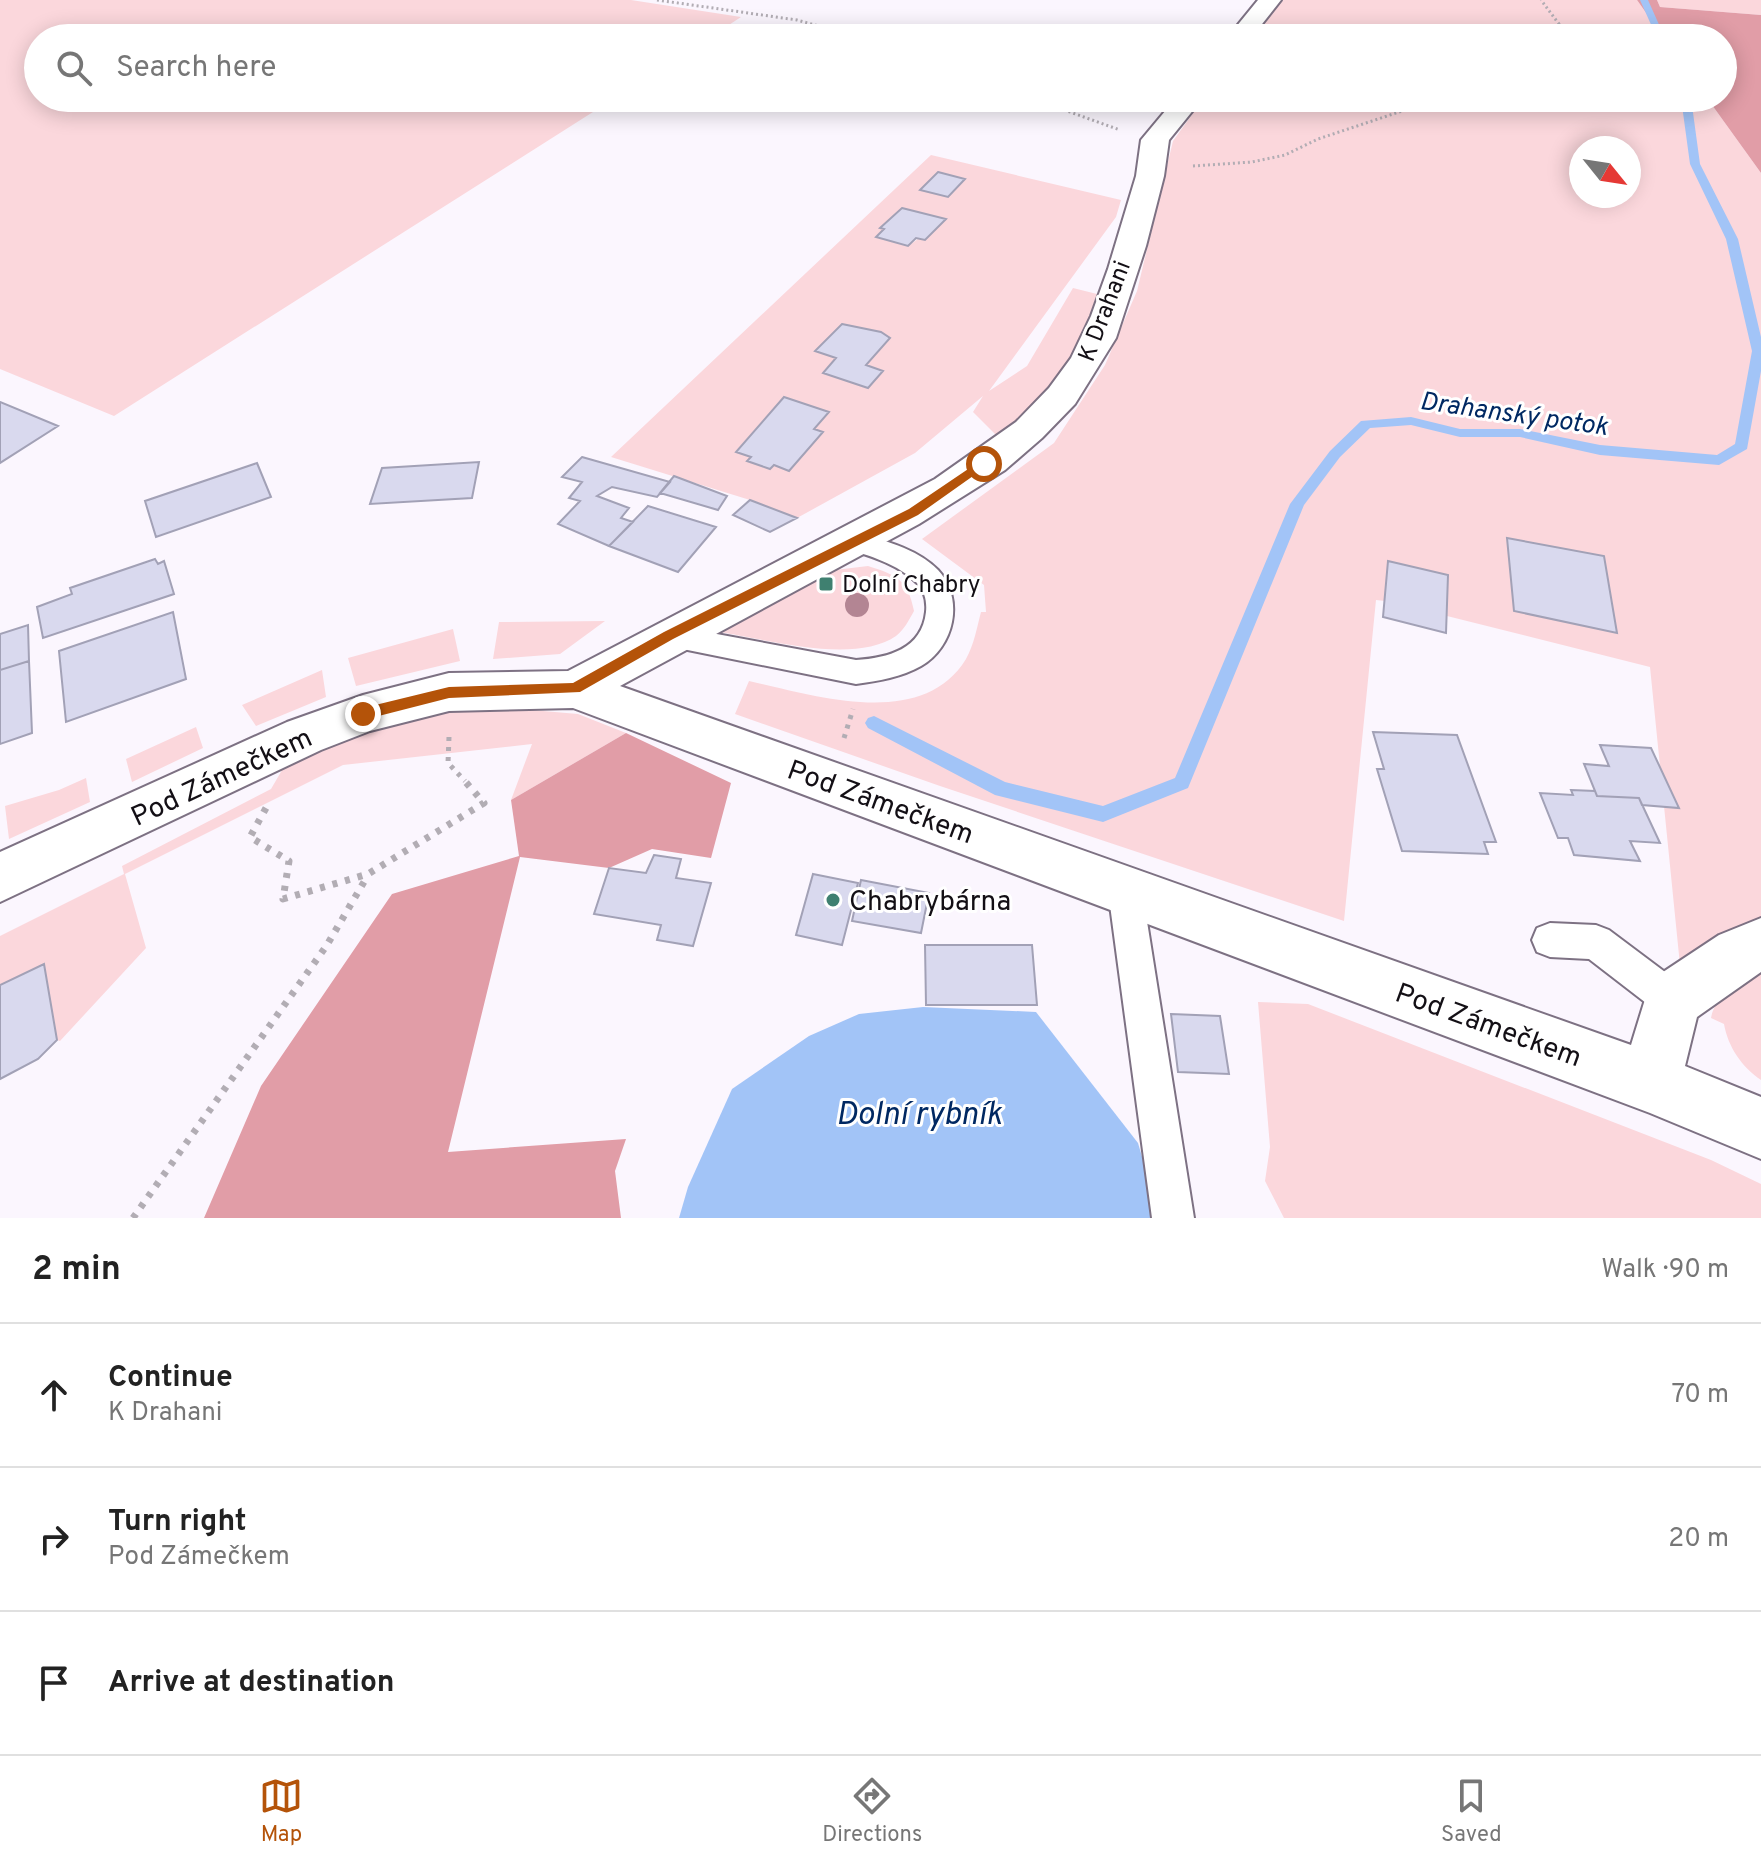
<!DOCTYPE html>
<meta charset="utf-8">
<style>
body{margin:0;font-family:Overpass,sans-serif;background:#f2f2f2;color:#222}
.compass{position:absolute;left:1569px;top:136px;width:72px;height:72px;border-radius:50%;background:#fff;box-shadow:0 4px 20px #0003;rotate:120deg}
.stop{position:absolute;width:24px;height:24px;margin:-18px;border:6px solid #b45309;border-radius:50%;background:#fff}
.stop.end{background:#b45309;border-color:#fff;box-shadow:0 2px 8px #0008}
.list{margin:0;padding:0;list-style:none}
h2{display:flex;justify-content:space-between;align-items:center;height:104px;margin:0;padding:0 32px;font-size:34px}
h2 small{font-size:26px;font-weight:400;color:#767676}
.list li{display:grid;grid-template-columns:52px 1fr auto;gap:24px;align-items:center;box-sizing:border-box;height:144px;padding:0 32px;border-top:2px solid #e0e0e0}
.list b{display:block;font-size:30px;white-space:nowrap}
.list p{margin:0;font-size:26px;white-space:nowrap;color:#767676}
.list em{font-size:26px;font-style:normal;color:#767676}
.icon{flex:none;width:44px;height:44px;fill:none;stroke:currentColor;stroke-width:2;stroke-linecap:round;stroke-linejoin:round}
.map{position:relative;flex:none;width:1761px;height:1218px;overflow:hidden}
.search{position:absolute;background:#fff;box-shadow:0 4px 20px #0003;left:24px;right:24px;top:24px;height:88px;display:flex;align-items:center;gap:20px;box-sizing:border-box;padding:0 28px;border-radius:44px;color:#767676;font-size:30px}
.sheet{height:536px;background:#fff}
nav{display:flex;justify-content:space-around;align-items:center;box-sizing:border-box;height:112px;border-top:2px solid #e0e0e0;background:#fff;font-size:22px;color:#767676}
nav a{display:grid;justify-items:center;gap:4px}
nav .on{color:#b45309}
.map>svg:first-child{display:block}
.green{fill:#fbd7dc;fill-rule:evenodd}
.forest{fill:#e19da7}
.water{fill:#a2c4f7}
.lines{fill:none;stroke-linecap:round;stroke-linejoin:round}
.stream{fill:#a2c4f7;fill-rule:evenodd}
.building{fill:#d9d9ee;stroke:#a2a1b6;stroke-width:2}
.service-casing{stroke:#7d7183;stroke-width:4}
.minor-casing{stroke:#7d7183;stroke-width:4}
.path-far2{stroke:#b2adb4;stroke-width:3;stroke-dasharray:2 3;stroke-linecap:butt}
.path-far1{stroke:#b2adb4;stroke-width:5;stroke-dasharray:4 6;stroke-linecap:butt}
.path{stroke:#b2adb4;stroke-width:7;stroke-dasharray:5 8;stroke-linecap:butt}
.service{fill:#fff;fill-rule:evenodd}
.minor{fill:#fff;fill-rule:evenodd}
.tree{fill:#b38593}
.route{fill:#b45309}
.poi-dot{fill:#3f8070;stroke:#fff;stroke-width:3}
.labels{text-anchor:middle;stroke-width:6;stroke-linejoin:round;paint-order:stroke}
.street-label{font-size:24px;fill:#130f15;stroke:#fff}
.poi-label{font-size:24px;fill:#130f15;stroke:#fff;text-anchor:start}
.water-label{font-size:26px;font-style:italic;fill:#002862;stroke:#fff}
.near-street-label{font-size:28px;fill:#130f15;stroke:#fff}
.near-poi-label{font-size:28px;fill:#130f15;stroke:#fff;text-anchor:start}
.near-water-label{font-size:32px;font-style:italic;fill:#002862;stroke:#fff}
</style>
<div class="map">
<svg width="1761" height="1218" viewBox="0 0 1761 1218">
<rect width="100%" height="100%" fill="#fbf6fe"/>
<path class="green" d="M0,0H631L741,17L709,38H38V98H615L114,416L0,369Z
M1283,0H1637L1664,38H1253Z
M1657,0H1761V15L1660,7Z
M1204,98H1707L1761,173V924L1680,965L1650,667L1447,616L1448,575L1389,561L1385,601L1376,600L1344,921L940,786L735,714L749,681C814,695 922,731 966,659C974,645 977,627 981,612H986L984,585L922,539L1054,443L1105,365L1137,291L1173,141ZM1581,148H1629V196H1581ZM1507,538L1604,556L1617,633L1514,611Z
M931,155L1121,200L1116,217L989,391L1027,366L1073,288L1097,294L1077,352L1037,403L997,436L973,412L983,396L915,453L797,518L750,500L611,457ZM938,172L965,179L948,197L921,190ZM902,208L945,220L908,246L877,237L884,229L881,227ZM842,324L881,332L866,365L868,388L823,373L836,358L816,351ZM784,398L828,412L814,429L822,432L789,470L774,465L770,469L748,461L751,457L736,451Z
M868,566C897,575 908,580 914,611C909,620 904,630 896,636C854,665 766,639 719,632L835,570Z
M605,621L560,654L493,659L499,622Z
M453,629L460,661L356,686L348,658Z
M322,670L326,697L256,726L242,705Z
M496,707L578,714L626,733L511,800L532,744L343,765L125,874L146,948L60,1041L57,1040L44,964L0,985V936L124,874L122,866L271,789L285,765L364,734L446,712Z
M196,727L203,748L132,782L126,759Z
M86,778L90,802L9,839L5,806L59,790Z
M1761,970V1080C1742,1067 1728,1047 1724,1024L1711,1018C1716,992 1741,983 1761,970Z
M1258,1002L1308,1004L1711,1160L1761,1184V1218H1284L1265,1181L1270,1147Z"/>
<path class="forest" d="M1637,0H1657L1660,7L1761,15V173L1707,98H1723V38H1664Z
M626,733L731,783L711,858L652,849L609,868L520,857L448,1152L626,1139L615,1171L621,1218H204L261,1086L392,894L519,856L511,800Z"/>
<path class="water" d="M923,1007L1036,1012L1138,1143L1160,1218H679L688,1187L732,1089L809,1036L859,1014Z"/>
<g class="lines">
<path class="stream" d="M1640,0H1648L1665,38H1657Z
M1681,98H1691L1700,164L1738,239L1761,337V371L1747,449L1719,465L1600,455L1520,437H1460L1411,425L1370,428L1340,457L1304,505L1188,788L1103,822L995,795L868,728L865,723L868,718L874,716L1005,782L1103,806L1175,778L1290,504L1330,451L1361,421L1411,417L1460,429H1520L1600,445L1717,455L1735,444L1752,351L1726,239L1690,164Z"/>
</g>
<path class="building" d="M938,172L965,179L948,197L920,190Z
M902,208L946,219L925,240L916,238L908,246L876,237L884,229L880,228Z
M842,324L881,332L890,338L866,365L883,371L868,388L823,373L836,358L815,351Z
M784,397L829,412L814,429L823,432L789,471L774,465L770,469L747,461L751,457L736,452Z
M0,402L58,426L0,463Z
M582,457L670,482L657,497L612,487L597,496L629,508L621,518L633,522L609,546L558,524L580,501L569,498L582,482L562,477Z
M479,462L472,498L370,504L382,468Z
M257,463L271,497L156,537L145,501Z
M674,476L727,496L718,510L660,493Z
M750,500L797,518L770,532L733,515Z
M648,506L716,527L678,572L609,546Z
M1507,538L1604,556L1617,633L1514,611Z
M155,559L158,564L164,561L174,594L43,638L37,607L72,594L70,588Z
M1388,561L1448,575L1446,633L1383,617Z
M173,612L186,679L66,722L59,651Z
M28,625L29,661L0,670V634Z
M29,661L32,733L0,744V670Z
M1373,732L1457,735L1496,842H1484L1488,854L1402,851L1377,769H1384Z
M1600,745L1651,748L1679,808L1642,805L1639,798L1597,796L1584,764L1609,766Z
M1571,790L1595,791L1597,796L1639,798L1660,843L1630,841L1640,861L1574,855L1568,838H1558L1540,793L1573,795Z
M654,855L681,859L676,878L711,883L693,946L657,940L661,925L594,914L609,868L646,873Z
M813,874L858,883L842,945L796,935Z
M861,880L929,893L921,933L852,921Z
M925,945H1032L1037,1005H926Z
M44,964L57,1040L38,1059L0,1079V985Z
M1171,1014L1220,1016L1229,1074L1178,1072Z"/>
<g class="lines">
<defs>
<path id="service" d="M854,532C882,540 917,548 938,570C965,599 954,647 921,666C902,677 878,681 856,684L658,644L654,636L658,628L668,625L856,660C888,658 922,649 926,612C927,602 925,591 917,583C898,564 870,556 845,548L841,541L845,534Z
M1125,874L1137,879L1142,890L1194,1218H1152L1108,890L1113,879Z
M1550,923L1596,925L1609,930L1685,987L1690,1000L1685,1013L1672,1018L1659,1013L1589,959L1550,957L1537,952L1532,940L1537,928Z"/>
<path id="minor" d="M1258,0H1281L1251,38H1227Z
M1176,98H1203L1169,140L1164,176L1146,246L1116,338L1075,404L1042,438L1005,470L919,524L620,686L1631,1045L1651,980L1719,935L1761,918V972L1697,1017L1685,1066L1761,1097V1159L1650,1113L573,708L449,711L370,731L321,750L0,902V852L287,722L363,695L449,673L568,671L935,479L1016,422L1049,388L1071,358L1091,316L1108,269L1136,176L1141,140Z"/>
</defs>
<use href="#service" class="service-casing"/>
<use href="#minor" class="minor-casing"/>
<path class="path-far2" d="M657,0L797,20L862,38
M1532,38L1559,24L1541,0
M1031,98L1120,130
M1193,166L1252,162L1285,155L1318,139L1420,105L1425,98"/>
<path class="path-far1" d="M449,737L448,763L465,781
M844,738L853,709"/>
<path class="path" d="M266,808L250,837L289,861L283,899L368,874L484,803L463,779
M133,1218L327,945L368,875"/>
<use href="#service" class="service"/>
<use href="#minor" class="minor"/>
</g>
<circle class="tree" cx="857" cy="605" r="12"/>
<path class="route" d="M980,461L990,464L918,515L673,639L580,692L449,698L363,720L356,714L363,708L449,687L573,683L664,632L909,509Z"/>
<g class="poi-dot">
<rect x="818" y="576" width="16" height="16" rx="4"/>
<circle cx="833" cy="900" r="8"/>
</g>
<g class="labels">
<g class="street-label">
<text transform="translate(1104 311) rotate(-69)" y="8">K Drahani</text>
</g>
<g class="poi-label">
<text x="842" y="592">Dolní Chabry</text>
</g>
<g class="water-label">
<text transform="translate(1514 413) rotate(8)" y="9">Drahanský potok</text>
</g>
<g class="near-street-label">
<text transform="translate(221 776) rotate(-25)" y="10">Pod Zámečkem</text>
<text transform="translate(881 801) rotate(20)" y="10">Pod Zámečkem</text>
<text transform="translate(1489 1024) rotate(20)" y="10">Pod Zámečkem</text>
</g>
<g class="near-poi-label">
<text x="849" y="910">Chabrybárna</text>
</g>
<g class="near-water-label">
<text x="919" y="1124">Dolní rybník</text>
</g>
</g>
</svg>
<svg class="compass" viewBox="-18 -18 36 36"><path d="M0-13l5 13h-10z" fill="#e53935"/><path d="M0 13l5-13h-10z" fill="#767676"/></svg>
<div class="stop" style="left:984px;top:464px"></div>
<div class="stop end" style="left:363px;top:714px"></div>
<div class="search"><svg class="icon" aria-label="search" viewBox="0 0 24 24"><circle cx="10" cy="10" r="6"/><path d="M15 15l6 6"/></svg>Search here</div>
</div>
<section class="sheet">
<h2>2 min<small>Walk · 90 m</small></h2>
<ul class="list">
<li><svg class="icon" aria-label="ahead" viewBox="0 0 24 24"><path d="M12 20V5M6 11l6-6 6 6"/></svg><div><b>Continue</b><p>K Drahani</p></div><em>70 m</em></li>
<li><svg class="icon" aria-label="right" viewBox="0 0 24 24"><path d="M7 20v-9h11M14 6l5 5-5 5"/></svg><div><b>Turn right</b><p>Pod Zámečkem</p></div><em>20 m</em></li>
<li><svg class="icon" aria-label="arrive" viewBox="0 0 24 24"><path d="M6 21V4h12l-3 4 3 4H6"/></svg><div><b>Arrive at destination</b></div></li>
</ul>
</section>
<nav>
<a class="on"><svg class="icon" aria-label="map" viewBox="0 0 24 24"><path d="M3 6l6-2 6 2 6-2v14l-6 2-6-2-6 2zM9 4v14M15 6v14"/></svg>Map</a>
<a><svg class="icon" aria-label="directions" viewBox="0 0 24 24"><path d="M12 3l9 9-9 9-9-9zM9 14v-3h6M13 9l2 2-2 2"/></svg>Directions</a>
<a><svg class="icon" aria-label="saved" viewBox="0 0 24 24"><path d="M7 4h10v16l-5-4-5 4z"/></svg>Saved</a>
</nav>
